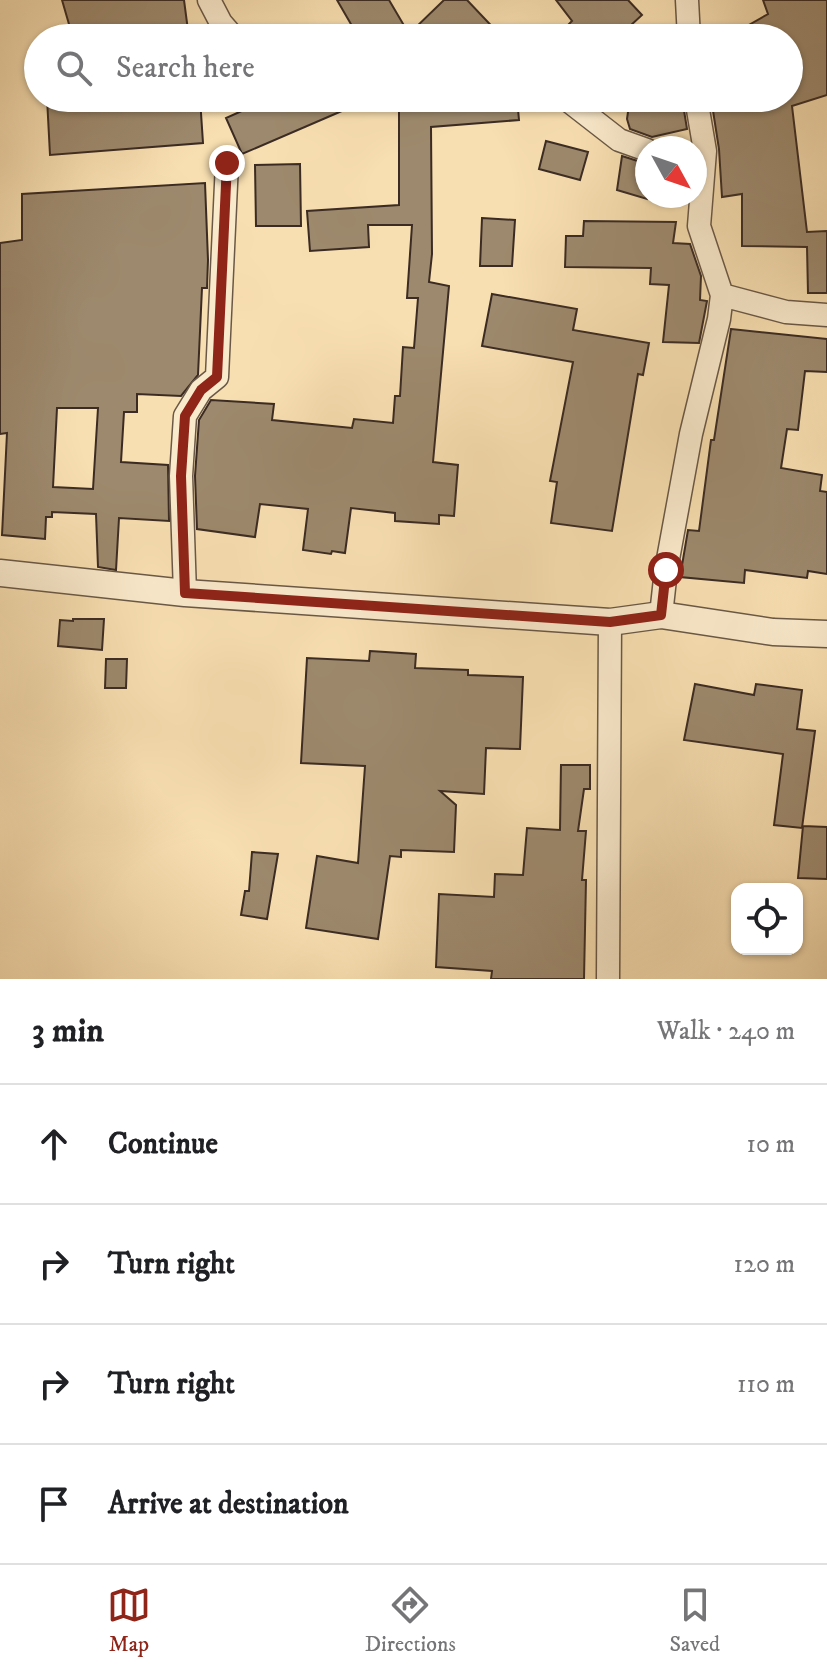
<!DOCTYPE html>
<meta charset="utf-8">
<style>
body{margin:0;font-family:"IM FELL DW Pica",serif;background:#f6f6f6;color:#202124}
.controls{position:absolute;right:24px;bottom:24px;display:grid;overflow:hidden;border-radius:16px;box-shadow:0 2px 6px #0004}
.controls button{width:72px;height:72px;display:grid;place-items:center;padding:0;border:0;border-bottom:2px solid #e0e0e0;background:#fff;color:#202124;font:40px sans-serif}
.compass{position:absolute;left:635px;top:136px;width:72px;height:72px;border-radius:50%;background:#fff;box-shadow:0 2px 6px #0004;rotate:130deg}
.stop{position:absolute;width:24px;height:24px;margin:-18px;border:6px solid #8f2418;border-radius:50%;background:#fff}
.stop.end{background:#8f2418;border-color:#fff;box-shadow:0 2px 8px #0008}
.list{margin:0;padding:0;list-style:none}
h2{display:flex;justify-content:space-between;align-items:center;height:104px;margin:0;padding:0 32px;font-size:34px}
h2 small{font-size:26px;font-weight:400;color:#757577}
.list li{display:grid;grid-template-columns:52px 1fr auto;gap:24px;align-items:center;box-sizing:border-box;height:120px;padding:0 32px;border-top:2px solid #e0e0e0}
.list b{display:block;font-size:30px;white-space:nowrap}
.list em{font-size:26px;font-style:normal;color:#757577}
.icon{flex:none;width:44px;height:44px;fill:none;stroke:currentColor;stroke-width:2;stroke-linecap:round;stroke-linejoin:round}
.map{position:relative;flex:none;width:827px;height:979px;overflow:hidden}
.search{position:absolute;background:#fff;box-shadow:0 2px 6px #0004;left:24px;right:24px;top:24px;height:88px;display:flex;align-items:center;gap:20px;box-sizing:border-box;padding:0 28px;border-radius:44px;color:#757577;font-size:30px}
.sheet{height:584px;background:#fff}
nav{display:flex;justify-content:space-around;align-items:center;box-sizing:border-box;height:112px;border-top:2px solid #e0e0e0;background:#fff;font-size:22px;color:#757577}
nav a{display:grid;justify-items:center;gap:4px}
nav .on{color:#8f2418}
.map>svg:first-child{display:block}
.building{fill:#9d896d;stroke:#3b2b23;stroke-width:2;fill-rule:evenodd}
.lines{fill:none;stroke-linecap:round;stroke-linejoin:round}
.minor-casing{stroke:#6a5846;stroke-width:25}
.tertiary-casing{stroke:#6a5846;stroke-width:29}
.minor{stroke:#faeacc;stroke-width:22}
.tertiary{stroke:#faeacc;stroke-width:26}
.route{stroke:#8f2418;stroke-width:10}
</style>
<div class="map">
<svg width="827" height="979" viewBox="0 0 827 979">
<rect width="100%" height="100%" fill="#f8dfb1"/>
<filter id="stains"><feTurbulence type="fractalNoise" baseFrequency=".0025" numOctaves="4"/><feColorMatrix values="0 0 0 0 .2 0 0 0 0 .09 0 0 0 0 .02 0 0 0 .5 -.17"/></filter>
<radialGradient id="worn" r=".72"><stop offset=".6" stop-color="#630" stop-opacity="0"/><stop offset="1" stop-color="#630" stop-opacity=".3"/></radialGradient>
<path class="building" d="M62,0H184L189,38H162V30L119,38H73Z
M337,0H389L409,34L444,0H467L503,38H359Z
M556,0H628L642,15L617,38H582L569,24L572,21Z
M763,0H827V95L792,106L807,232L827,231V293H808L807,247L742,246V194L722,197L719,149L711,98H789V38H726L768,14Z
M47,98H200L203,143L50,155Z
M271,98H372L242,154L226,118Z
M399,98H517L519,120L431,127L432,254L429,282L449,286L433,462L458,465L454,516L439,515V524L395,521V513L351,508L345,553L332,551L331,554L303,550L308,509L260,504L255,537L197,529L195,476L199,420L211,400L274,404L272,420L352,428L354,419L393,423L395,396H400L403,347L414,348L418,298H407L412,225H368L369,247L310,251L307,211L399,205Z
M630,98H682L687,129L652,137L630,129L627,119Z
M546,141L588,152L580,180L539,169Z
M622,156L647,164V199L617,190Z
M300,164L301,226H256L255,165Z
M205,183L208,260L207,288H202L198,375L181,396L137,394V412H124L121,462L168,465L169,521L119,518L116,570L98,567L96,514L52,512V517H46L45,539L2,535L7,433L0,434V243L22,240V194ZM57,408H98L93,489L53,487Z
M482,218L515,220L512,266H480Z
M584,221L676,222L673,243L690,244L701,276L700,300L707,301L699,343L663,342L669,285L650,284L651,268L565,267L566,236H583Z
M492,294L577,309L573,330L649,343L643,375L638,374L612,531L551,523L557,482L550,481L573,362L482,346Z
M731,329L827,339V372L805,371L798,430L787,429L781,468L822,475L820,491L827,492V574L808,571L807,578L745,570L744,583L680,577L688,530L699,531L711,440H714Z
M73,619H104L102,650L58,646L60,620L73,621Z
M370,651L416,654L415,668L468,670V675L523,677L520,749L486,748L484,794L440,791L456,805L454,852L401,850V857L390,856L378,939L306,928L317,856L358,863L365,766L301,763L307,658L369,661Z
M106,659H127L126,688H105Z
M695,684L754,695L756,684L802,690L797,729L815,731L802,828L774,825L783,754L684,740Z
M561,765H590V789H584L578,831H586L582,880H586L584,979H491L492,971L436,967L439,894L494,897L495,874L523,875L527,828L560,830Z
M803,826L827,827V879L798,878Z
M252,852L278,854L267,919L241,915L245,891H249Z"/>
<g class="lines">
<defs>
<path id="minor" d="M209,0L221,23L234,38
M687,0L689,38
M565,98L619,140L647,150
M722,295L786,312L827,315
M185,593L181,476L185,416L201,390L217,377L227,163
M661,615L666,570L691,434L719,319L722,295L699,226L705,151L696,98
M608,979L610,622"/>
<path id="tertiary" d="M0,573L185,593L610,622L661,615L773,632L827,634"/>
</defs>
<use href="#minor" class="minor-casing"/>
<use href="#tertiary" class="tertiary-casing"/>
<use href="#minor" class="minor"/>
<use href="#tertiary" class="tertiary"/>
</g>
<g class="lines">
<path class="route" d="M227,163L217,377L201,390L185,416L181,476L185,593L610,622L661,615L666,570"/>
</g>
<rect width="100%" height="100%" filter="url(#stains)"/>
<rect width="100%" height="100%" fill="url(#worn)"/>
</svg>
<div class="controls">
<button><svg class="icon" aria-label="locate" viewBox="0 0 24 24"><circle cx="12" cy="12" r="6"/><path d="M12 2v4M12 18v4M2 12h4M18 12h4"/></svg></button>
</div>
<svg class="compass" viewBox="-18 -18 36 36"><path d="M0-13l5 13h-10z" fill="#e53935"/><path d="M0 13l5-13h-10z" fill="#757577"/></svg>
<div class="stop" style="left:666px;top:570px"></div>
<div class="stop end" style="left:227px;top:163px"></div>
<div class="search"><svg class="icon" aria-label="search" viewBox="0 0 24 24"><circle cx="10" cy="10" r="6"/><path d="M15 15l6 6"/></svg>Search here</div>
</div>
<section class="sheet">
<h2>3 min<small>Walk · 240 m</small></h2>
<ul class="list">
<li><svg class="icon" aria-label="ahead" viewBox="0 0 24 24"><path d="M12 20V5M6 11l6-6 6 6"/></svg><div><b>Continue</b></div><em>10 m</em></li>
<li><svg class="icon" aria-label="right" viewBox="0 0 24 24"><path d="M7 20v-9h11M14 6l5 5-5 5"/></svg><div><b>Turn right</b></div><em>120 m</em></li>
<li><svg class="icon" aria-label="right" viewBox="0 0 24 24"><path d="M7 20v-9h11M14 6l5 5-5 5"/></svg><div><b>Turn right</b></div><em>110 m</em></li>
<li><svg class="icon" aria-label="arrive" viewBox="0 0 24 24"><path d="M6 21V4h12l-3 4 3 4H6"/></svg><div><b>Arrive at destination</b></div></li>
</ul>
</section>
<nav>
<a class="on"><svg class="icon" aria-label="map" viewBox="0 0 24 24"><path d="M3 6l6-2 6 2 6-2v14l-6 2-6-2-6 2zM9 4v14M15 6v14"/></svg>Map</a>
<a><svg class="icon" aria-label="directions" viewBox="0 0 24 24"><path d="M12 3l9 9-9 9-9-9zM9 14v-3h6M13 9l2 2-2 2"/></svg>Directions</a>
<a><svg class="icon" aria-label="saved" viewBox="0 0 24 24"><path d="M7 4h10v16l-5-4-5 4z"/></svg>Saved</a>
</nav>
